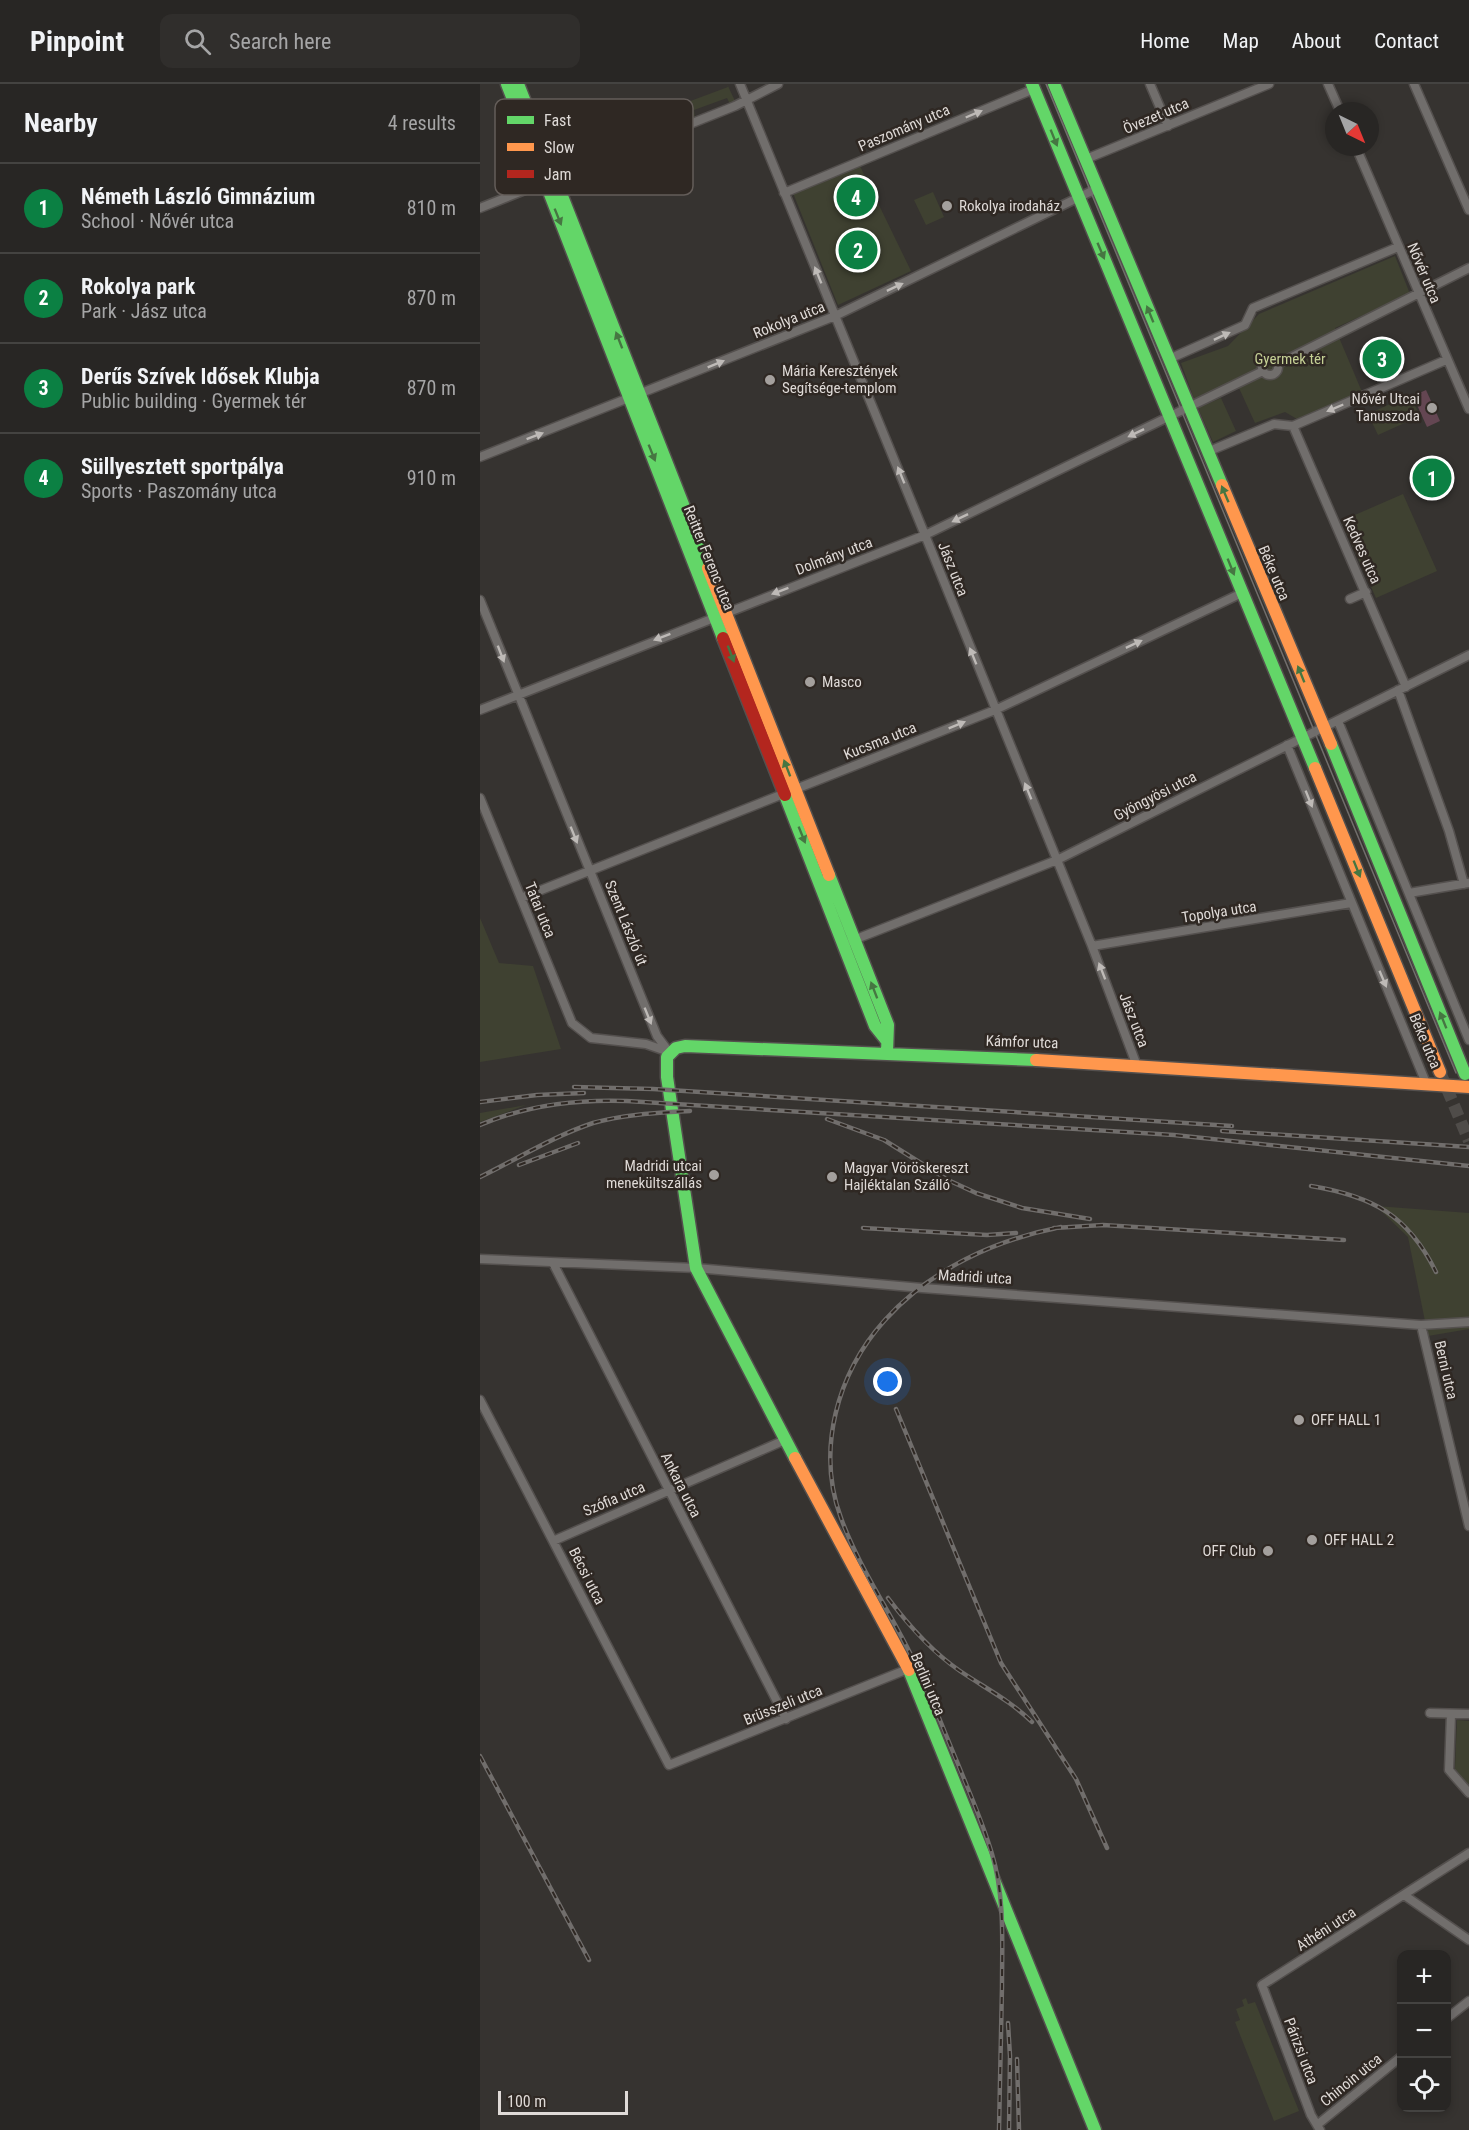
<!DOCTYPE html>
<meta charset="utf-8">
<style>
body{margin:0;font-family:"Roboto Condensed",sans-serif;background:#302e2c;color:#f1f3f6}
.controls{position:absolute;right:18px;bottom:18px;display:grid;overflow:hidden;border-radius:12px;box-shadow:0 3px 9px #0003}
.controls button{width:54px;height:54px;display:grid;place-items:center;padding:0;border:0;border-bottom:2px solid #444341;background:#282624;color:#f1f3f6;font:30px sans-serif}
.compass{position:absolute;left:845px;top:18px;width:54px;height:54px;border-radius:50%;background:#282624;box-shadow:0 3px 9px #0003;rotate:137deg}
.scale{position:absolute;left:18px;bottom:15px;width:130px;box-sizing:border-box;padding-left:6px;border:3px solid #dfdad7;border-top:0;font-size:16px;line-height:21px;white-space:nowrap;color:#dfdad7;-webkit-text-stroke:4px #2f2823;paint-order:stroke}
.you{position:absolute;left:408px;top:1298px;width:21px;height:21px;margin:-15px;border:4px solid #fff;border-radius:50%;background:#1a73e8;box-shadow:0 0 0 9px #1a73e833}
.badge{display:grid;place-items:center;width:39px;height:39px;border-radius:50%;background:#0b8043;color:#fff;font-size:20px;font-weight:700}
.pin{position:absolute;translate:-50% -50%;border:3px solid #fff;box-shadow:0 2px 6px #0006}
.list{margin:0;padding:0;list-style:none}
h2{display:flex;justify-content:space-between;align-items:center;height:78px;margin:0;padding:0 24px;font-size:26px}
h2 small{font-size:20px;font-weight:400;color:#a5a5a6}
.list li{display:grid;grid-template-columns:39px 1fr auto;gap:18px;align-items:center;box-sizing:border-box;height:90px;padding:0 24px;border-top:2px solid #444341}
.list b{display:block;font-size:22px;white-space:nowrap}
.list p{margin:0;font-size:20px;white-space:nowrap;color:#a5a5a6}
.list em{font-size:20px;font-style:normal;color:#a5a5a6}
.icon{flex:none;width:33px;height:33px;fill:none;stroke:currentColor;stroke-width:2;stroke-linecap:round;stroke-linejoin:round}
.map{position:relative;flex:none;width:989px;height:2046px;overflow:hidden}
header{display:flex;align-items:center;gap:36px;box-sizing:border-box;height:84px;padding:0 30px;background:#282624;border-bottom:2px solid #444341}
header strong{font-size:28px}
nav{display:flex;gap:33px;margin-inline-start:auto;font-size:21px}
.search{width:420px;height:54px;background:#302e2c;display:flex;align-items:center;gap:15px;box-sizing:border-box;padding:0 21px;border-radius:12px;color:#a5a5a6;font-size:22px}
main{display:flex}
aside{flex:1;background:#282624}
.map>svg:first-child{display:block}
.green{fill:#3f4131}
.water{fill:#644652}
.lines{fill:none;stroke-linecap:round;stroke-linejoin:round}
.secondary-tunnel{stroke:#4f4c49;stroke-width:12;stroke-dasharray:12 6;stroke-linecap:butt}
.street-casing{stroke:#54504e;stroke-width:11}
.fast-casing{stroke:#54504e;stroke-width:15}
.slow-casing{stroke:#54504e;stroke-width:15}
.jam-casing{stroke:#54504e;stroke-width:15}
.street{stroke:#716e6c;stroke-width:8}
.fast{stroke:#63d668;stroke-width:12}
.slow{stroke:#ff974d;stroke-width:12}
.jam{stroke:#b3261e;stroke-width:12}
.tram{stroke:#716e6c;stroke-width:1.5}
.rail-casing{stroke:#716e6c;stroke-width:4.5}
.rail{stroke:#2f2823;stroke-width:2;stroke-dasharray:7;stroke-linecap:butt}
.oneway{fill:#bebab7}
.oneway2{fill:#467642}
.poi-dot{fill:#a4a09d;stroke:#2f2823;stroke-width:2}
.labels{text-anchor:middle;stroke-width:5;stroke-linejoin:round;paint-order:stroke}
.street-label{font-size:15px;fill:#dfdad7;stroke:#2f2823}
.poi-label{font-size:15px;fill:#dfdad7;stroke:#2f2823;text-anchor:start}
.park-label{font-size:15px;fill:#c5d095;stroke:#2f2823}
.key{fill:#2f2823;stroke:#645d59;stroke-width:1.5}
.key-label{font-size:16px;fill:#dfdad7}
</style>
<header>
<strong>Pinpoint</strong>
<div class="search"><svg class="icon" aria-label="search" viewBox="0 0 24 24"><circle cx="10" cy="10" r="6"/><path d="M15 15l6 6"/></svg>Search here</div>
<nav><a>Home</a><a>Map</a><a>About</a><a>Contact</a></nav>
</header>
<main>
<aside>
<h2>Nearby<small>4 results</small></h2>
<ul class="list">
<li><span class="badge">1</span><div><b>Németh László Gimnázium</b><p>School · Nővér utca</p></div><em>810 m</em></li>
<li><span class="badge">2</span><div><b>Rokolya park</b><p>Park · Jász utca</p></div><em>870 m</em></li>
<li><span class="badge">3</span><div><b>Derűs Szívek Idősek Klubja</b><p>Public building · Gyermek tér</p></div><em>870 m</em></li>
<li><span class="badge">4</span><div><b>Süllyesztett sportpálya</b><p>Sports · Paszomány utca</p></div><em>910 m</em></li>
</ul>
</aside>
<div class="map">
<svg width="989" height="2046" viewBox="0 0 989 2046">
<rect width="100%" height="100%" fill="#363330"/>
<path class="green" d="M247,0L255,17L250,20L247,14L214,26L215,34L210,28L183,40V46L179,41L167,45L168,53L164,47L132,59L135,65L126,60L122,49L125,42L130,47L248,3Z
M380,82L431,187L358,221L313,109Z
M453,108L464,133L446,141L434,116Z
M915,172L930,210L855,244L882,308L817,335L805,328L775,339L759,304L716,320L701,279L748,262L779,230Z
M930,311L940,332L898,351L888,330Z
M741,314L756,347L733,358L718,324Z
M923,410L957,487L896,514L861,437Z
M0,834L19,879L53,882L81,965L0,978Z
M46,1021L0,1038V1029Z
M896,1122L989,1129V1245L948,1252L928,1153Z
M977,1636L989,1637V1702L975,1685Z
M766,1914L768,1920L775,1918L819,2027L794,2037L755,1938L760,1936L756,1925L764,1922L762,1916Z"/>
<path class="water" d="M946,306L960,337L947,343L933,312Z"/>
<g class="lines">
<path class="secondary-tunnel" d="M960,988L989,1057"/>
<defs>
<path id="street" d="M260,0L445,451L612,862L657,982
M670,0L688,42
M848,0L860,27
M934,0L989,126
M876,63L989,325
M606,75L789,0
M304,109L554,5
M0,124L255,22L298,0
M689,275L765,241L773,224L918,163
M782 283a8 8 0 1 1 16 0a8 8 0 1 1-16 0Z
M798,280L989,184
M813,342L926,603
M727,368L794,340L813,342L966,276
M0,373L355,232L618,104
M870,515L886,508
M0,516L177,952L189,968
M918,606L969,747L984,800
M0,626L445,451L783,287
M858,637L989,956
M807,661L946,999
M0,714L92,939L111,954L166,960L189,968
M929,809L988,799
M41,814L515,626L762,509
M371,857L577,776L989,571
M612,862L871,819
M0,1175L216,1184L442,1204L941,1241L989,1238
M73,1179L306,1635
M941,1241L989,1442
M0,1316L189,1681L428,1585
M73,1457L305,1356
M950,1629L989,1630
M971,1630L969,1686L989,1709
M924,1811L989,1856
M966,1935L989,1917
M837,2041L922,1972
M840,2046L831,2031L782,1901L989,1769"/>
<path id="fast" d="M27,0L243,554
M38,0L228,484
M552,0L835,684
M574,0L742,401
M851,660L985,990
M305,711L395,942L407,957
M349,791L408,941L407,968
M315,1374L216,1184L187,993V973L196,964L205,962L556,976
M429,1586L615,2046"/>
<path id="slow" d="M742,401L851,660
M228,484L349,791
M835,684L960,988
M556,976L989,1003
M315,1374L429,1586"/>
<path id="jam" d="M243,554L305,711"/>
</defs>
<use href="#street" class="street-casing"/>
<use href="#fast" class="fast-casing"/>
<use href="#slow" class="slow-casing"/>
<use href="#jam" class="jam-casing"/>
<use href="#street" class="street"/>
<use href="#fast" class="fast"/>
<use href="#slow" class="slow"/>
<use href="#jam" class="jam"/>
<path class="tram" d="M566,0L976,989"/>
<defs>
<path id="rail" d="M94,1003L173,1005L752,1042
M0,1018L57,1011L104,1009
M347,1035L404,1056L468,1096L496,1109L542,1124L610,1135
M0,1041C47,1021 96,1015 147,1017L694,1051L989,1082
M742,1047L989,1063
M39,1081L98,1059
M0,1093C37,1075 74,1052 113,1039C145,1030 177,1029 210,1027
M831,1102C892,1112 928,1131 956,1188
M383,1144L507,1151L536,1149
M574,1144L623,1141L864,1156
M416,1325L521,1579L596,1695L627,1764
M408,1514C429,1542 451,1567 480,1587C505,1604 531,1617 552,1638
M0,1672L109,1876
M528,1939L530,1972L529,2046
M537,1975L539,2046
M519,2046C520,1998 521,1950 522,1902C522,1858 525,1813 512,1770C503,1739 490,1710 478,1680C462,1642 448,1604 429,1567C407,1523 378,1481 361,1434C336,1366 357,1289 405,1236C451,1185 515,1156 581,1143"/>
</defs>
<use href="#rail" class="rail-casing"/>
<use href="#rail" class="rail"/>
</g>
<defs><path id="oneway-solid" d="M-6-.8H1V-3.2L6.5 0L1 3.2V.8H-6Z" transform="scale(1.5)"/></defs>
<g class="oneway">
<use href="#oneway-solid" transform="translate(494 30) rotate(-23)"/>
<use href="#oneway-solid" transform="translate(338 191) rotate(-112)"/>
<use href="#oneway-solid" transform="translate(415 203) rotate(-25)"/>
<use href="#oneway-solid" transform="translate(742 252) rotate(-25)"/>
<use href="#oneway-solid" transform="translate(236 280) rotate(-22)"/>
<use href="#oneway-solid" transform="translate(855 324) rotate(157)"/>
<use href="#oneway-solid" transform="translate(656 349) rotate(154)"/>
<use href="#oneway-solid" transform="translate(55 352) rotate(-21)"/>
<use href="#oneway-solid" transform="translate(421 391) rotate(-112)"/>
<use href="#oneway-solid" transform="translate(480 434) rotate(154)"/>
<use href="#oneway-solid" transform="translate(300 507) rotate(159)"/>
<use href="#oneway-solid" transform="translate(182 553) rotate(159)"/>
<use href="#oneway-solid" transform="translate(654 560) rotate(-25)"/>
<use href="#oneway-solid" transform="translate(21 570) rotate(69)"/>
<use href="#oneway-solid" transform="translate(493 572) rotate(-112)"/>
<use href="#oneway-solid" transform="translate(477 641) rotate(-22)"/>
<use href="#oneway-solid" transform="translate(548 707) rotate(-112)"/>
<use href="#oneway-solid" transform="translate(829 715) rotate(68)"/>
<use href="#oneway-solid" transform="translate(94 751) rotate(68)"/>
<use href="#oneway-solid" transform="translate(622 887) rotate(-111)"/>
<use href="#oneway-solid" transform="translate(903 895) rotate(67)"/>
<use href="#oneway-solid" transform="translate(168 932) rotate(68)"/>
</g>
<g class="oneway2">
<use href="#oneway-solid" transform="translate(574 54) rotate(68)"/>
<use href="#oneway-solid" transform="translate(78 133) rotate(68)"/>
<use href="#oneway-solid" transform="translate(621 167) rotate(67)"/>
<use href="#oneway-solid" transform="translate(670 230) rotate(-112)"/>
<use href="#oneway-solid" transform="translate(139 256) rotate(-111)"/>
<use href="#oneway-solid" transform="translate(172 369) rotate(68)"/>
<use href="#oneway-solid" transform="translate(745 410) rotate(-113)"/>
<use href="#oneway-solid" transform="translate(751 483) rotate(68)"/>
<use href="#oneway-solid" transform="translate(251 570) rotate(69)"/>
<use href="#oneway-solid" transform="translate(821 590) rotate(-112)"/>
<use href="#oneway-solid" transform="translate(307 684) rotate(-111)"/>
<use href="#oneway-solid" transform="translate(322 751) rotate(68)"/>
<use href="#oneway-solid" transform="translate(877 785) rotate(68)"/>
<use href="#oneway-solid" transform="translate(394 906) rotate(-111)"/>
<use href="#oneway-solid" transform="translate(963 936) rotate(-112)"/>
</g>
<g class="poi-dot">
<circle cx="467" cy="122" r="6"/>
<circle cx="290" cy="296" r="6"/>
<circle cx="952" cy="324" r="6"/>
<circle cx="330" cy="598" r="6"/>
<circle cx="234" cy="1091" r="6"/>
<circle cx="352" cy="1093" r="6"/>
<circle cx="819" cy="1336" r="6"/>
<circle cx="832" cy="1456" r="6"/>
<circle cx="788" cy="1467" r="6"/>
</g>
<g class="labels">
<g class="street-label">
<text transform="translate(676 32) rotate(-23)" y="5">Övezet utca</text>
<text transform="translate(424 44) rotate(-23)" y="5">Paszomány utca</text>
<text transform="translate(944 189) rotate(67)" y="5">Nővér utca</text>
<text transform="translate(309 236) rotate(-22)" y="5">Rokolya utca</text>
<text transform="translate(882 466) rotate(66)" y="5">Kedves utca</text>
<text transform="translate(354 472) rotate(-21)" y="5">Dolmány utca</text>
<text transform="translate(229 474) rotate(68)" y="5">Reitter Ferenc utca</text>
<text transform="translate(473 485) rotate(68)" y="5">Jász utca</text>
<text transform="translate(794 489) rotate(67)" y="5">Béke utca</text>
<text transform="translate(400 657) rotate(-22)" y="5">Kucsma utca</text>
<text transform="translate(675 712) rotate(-27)" y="5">Gyöngyösi utca</text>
<text transform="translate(60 826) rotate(68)" y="5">Tatai utca</text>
<text transform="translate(739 828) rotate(-9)" y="5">Topolya utca</text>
<text transform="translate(146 839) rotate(68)" y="5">Szent László út</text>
<text transform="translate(654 936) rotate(69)" y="5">Jász utca</text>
<text transform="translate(945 957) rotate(67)" y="5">Béke utca</text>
<text transform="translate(542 958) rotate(2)" y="5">Kámfor utca</text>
<text transform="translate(495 1193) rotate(3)" y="5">Madridi utca</text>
<text transform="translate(966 1286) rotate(77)" y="5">Berni utca</text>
<text transform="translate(201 1401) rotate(63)" y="5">Ankara utca</text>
<text transform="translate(134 1415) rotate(-23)" y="5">Szófia utca</text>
<text transform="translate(107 1492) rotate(63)" y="5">Bécsi utca</text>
<text transform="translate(448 1600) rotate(67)" y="5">Berlini utca</text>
<text transform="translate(303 1621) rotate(-22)" y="5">Brüsszeli utca</text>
<text transform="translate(846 1845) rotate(-33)" y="5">Athéni utca</text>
<text transform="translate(821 1967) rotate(69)" y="5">Párizsi utca</text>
<text transform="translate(871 1996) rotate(-39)" y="5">Chinoin utca</text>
</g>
<g class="poi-label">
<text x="479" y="127">Rokolya irodaház</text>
<text x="302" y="292">Mária Keresztények<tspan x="302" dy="17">Segítsége-templom</tspan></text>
<text x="940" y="320" text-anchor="end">Nővér Utcai<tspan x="940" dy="17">Tanuszoda</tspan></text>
<text x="342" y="603">Masco</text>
<text x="222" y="1087" text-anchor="end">Madridi utcai<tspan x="222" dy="17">menekültszállás</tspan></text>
<text x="364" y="1089">Magyar Vöröskereszt<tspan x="364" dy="17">Hajléktalan Szálló</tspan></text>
<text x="831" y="1341">OFF HALL 1</text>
<text x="844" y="1461">OFF HALL 2</text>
<text x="776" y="1472" text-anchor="end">OFF Club</text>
</g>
<g class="park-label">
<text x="810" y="280">Gyermek tér</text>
</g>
</g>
<rect x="15" y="15" width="198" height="96" rx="9" class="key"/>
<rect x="27" y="32" width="27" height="8" fill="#63d668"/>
<rect x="27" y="59" width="27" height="8" fill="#ff974d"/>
<rect x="27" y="86" width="27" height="8" fill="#b3261e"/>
<g class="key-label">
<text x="64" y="42">Fast</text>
<text x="64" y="69">Slow</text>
<text x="64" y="96">Jam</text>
</g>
</svg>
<div class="controls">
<button>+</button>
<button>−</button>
<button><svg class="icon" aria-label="locate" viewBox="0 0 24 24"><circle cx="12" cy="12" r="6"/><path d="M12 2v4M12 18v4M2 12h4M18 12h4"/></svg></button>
</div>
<svg class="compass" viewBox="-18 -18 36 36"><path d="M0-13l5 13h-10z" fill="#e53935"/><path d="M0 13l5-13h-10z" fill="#a5a5a6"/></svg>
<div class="scale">100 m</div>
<div class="you"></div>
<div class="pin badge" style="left:952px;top:394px">1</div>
<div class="pin badge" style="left:378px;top:166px">2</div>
<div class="pin badge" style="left:902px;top:275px">3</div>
<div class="pin badge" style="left:376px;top:113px">4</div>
</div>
</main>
